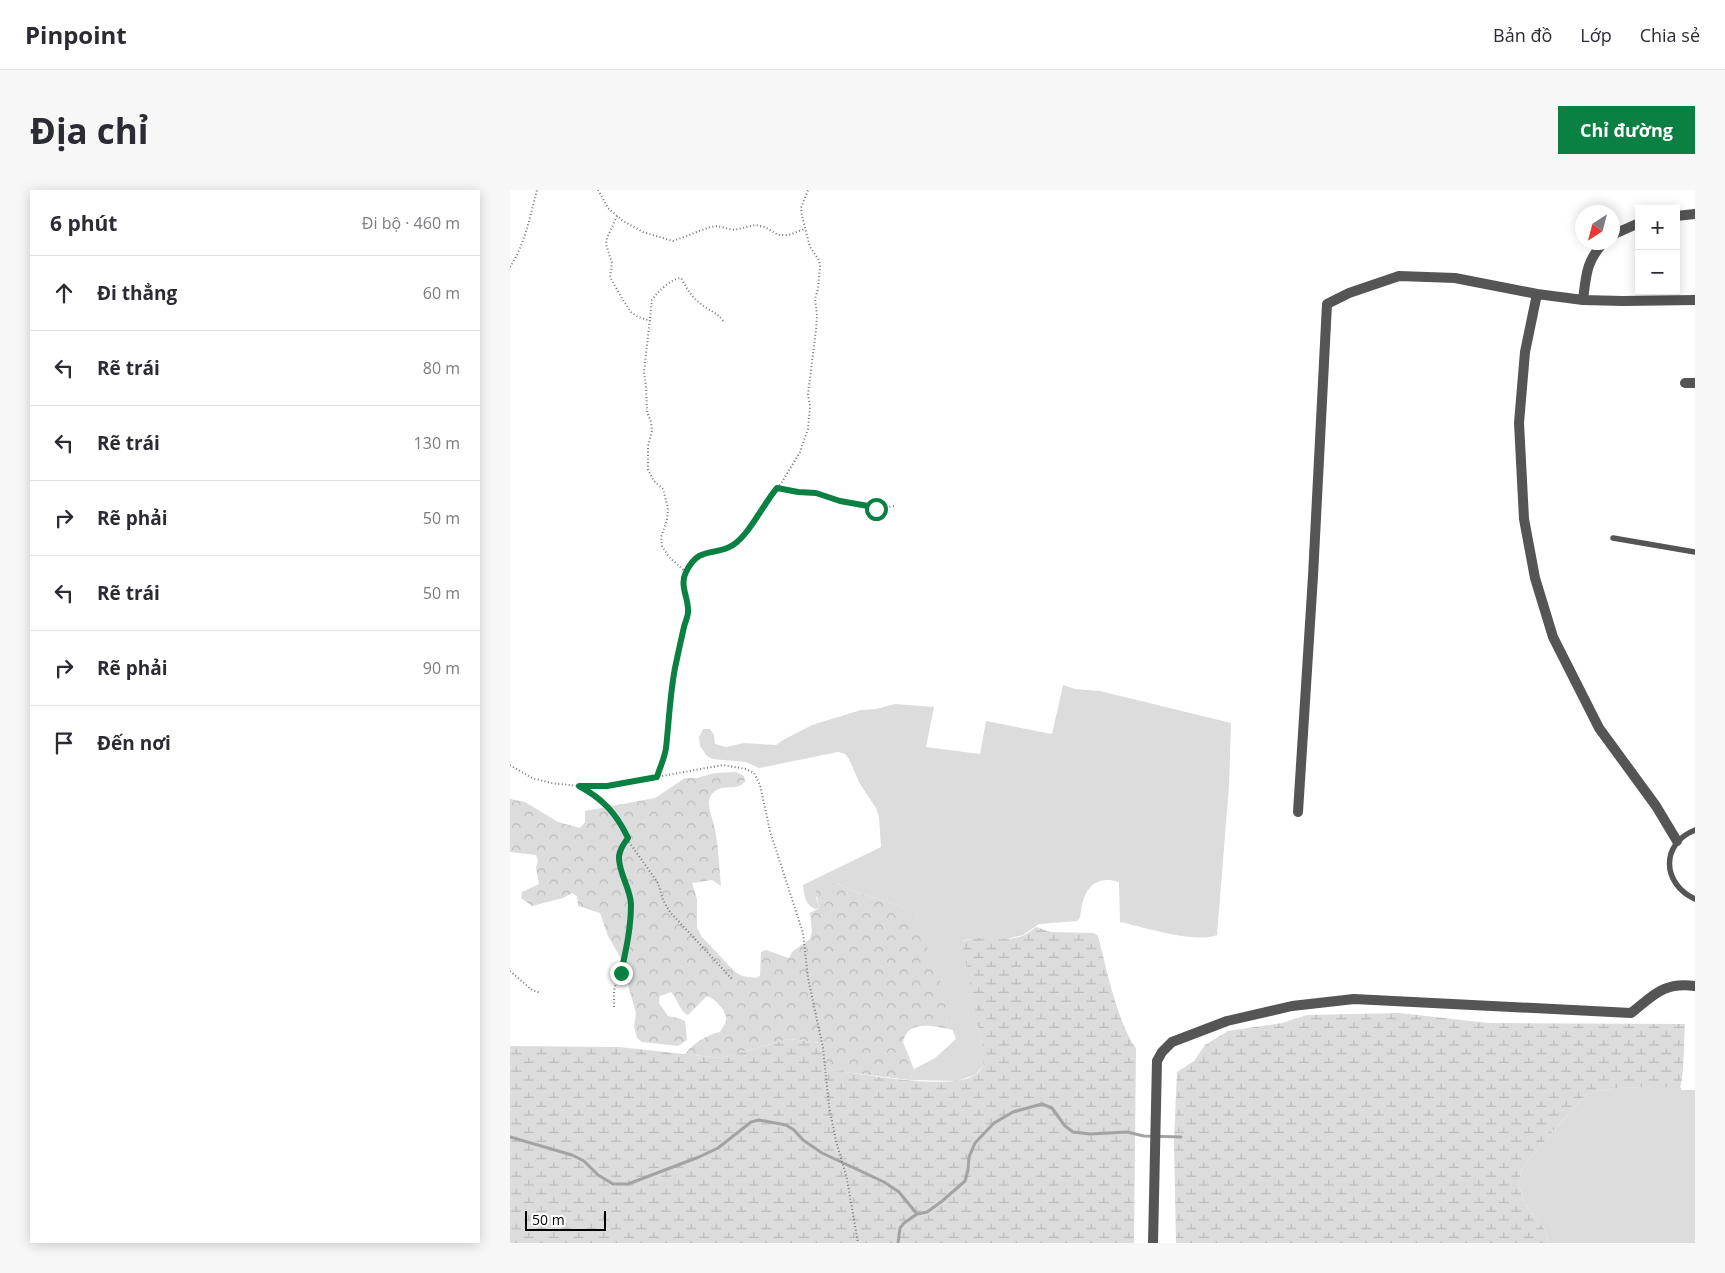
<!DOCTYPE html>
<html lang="vi">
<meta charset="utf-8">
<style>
body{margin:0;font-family:"Open Sans",sans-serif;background:#f7f7f7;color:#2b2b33}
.controls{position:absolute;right:15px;top:15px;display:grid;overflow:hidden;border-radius:0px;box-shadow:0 2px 12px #0003}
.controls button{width:45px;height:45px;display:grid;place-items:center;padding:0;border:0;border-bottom:1px solid #e1e1e2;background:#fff;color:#2b2b33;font:25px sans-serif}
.compass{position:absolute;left:1065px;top:15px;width:45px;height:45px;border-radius:50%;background:#fff;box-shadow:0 2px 12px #0003;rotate:216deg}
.scale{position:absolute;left:15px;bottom:12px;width:81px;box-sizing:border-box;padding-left:5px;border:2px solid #000;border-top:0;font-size:14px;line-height:18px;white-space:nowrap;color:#000;-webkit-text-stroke:4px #fff;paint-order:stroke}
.stop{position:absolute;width:15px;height:15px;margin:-11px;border:4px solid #0b8043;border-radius:50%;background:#fff}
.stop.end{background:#0b8043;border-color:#fff;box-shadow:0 1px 5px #0008}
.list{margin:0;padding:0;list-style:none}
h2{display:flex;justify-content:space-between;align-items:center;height:65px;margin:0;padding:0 20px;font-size:21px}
h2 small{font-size:16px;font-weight:400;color:#7c7c81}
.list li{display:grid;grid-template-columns:32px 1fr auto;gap:15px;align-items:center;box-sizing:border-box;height:75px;padding:0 20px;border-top:1px solid #e1e1e2}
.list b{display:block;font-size:19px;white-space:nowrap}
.list em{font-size:16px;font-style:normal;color:#7c7c81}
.icon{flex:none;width:28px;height:28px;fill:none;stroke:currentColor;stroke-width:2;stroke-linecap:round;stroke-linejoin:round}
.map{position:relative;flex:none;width:1185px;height:1053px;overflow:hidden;border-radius:0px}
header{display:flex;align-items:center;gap:30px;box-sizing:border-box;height:70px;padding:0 25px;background:#fff;border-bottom:1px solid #e1e1e2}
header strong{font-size:24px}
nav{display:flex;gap:28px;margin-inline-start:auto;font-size:18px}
.intro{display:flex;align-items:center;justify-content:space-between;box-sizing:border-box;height:120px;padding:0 30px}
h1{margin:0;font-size:35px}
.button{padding:12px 22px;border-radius:0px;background:#0b8043;color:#fff;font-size:18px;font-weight:700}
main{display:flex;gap:30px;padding:0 30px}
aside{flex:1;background:#fff;border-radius:0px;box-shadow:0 2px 12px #0003}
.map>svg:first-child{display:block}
.green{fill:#dcdcdc}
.forest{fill:url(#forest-crowns)}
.wetland{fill:url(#wetland-marsh)}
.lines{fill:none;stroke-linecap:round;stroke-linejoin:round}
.stream{stroke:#a3a3a3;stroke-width:3}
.path{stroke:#777;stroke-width:2;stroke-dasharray:1 2.5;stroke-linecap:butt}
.service{stroke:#555;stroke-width:5.5}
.minor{stroke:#555;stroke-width:10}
.route{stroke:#0b8043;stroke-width:6}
</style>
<header>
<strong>Pinpoint</strong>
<nav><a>Bản đồ</a><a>Lớp</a><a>Chia sẻ</a></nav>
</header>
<div class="intro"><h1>Địa chỉ</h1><a class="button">Chỉ đường</a></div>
<main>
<aside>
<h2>6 phút<small>Đi bộ · 460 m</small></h2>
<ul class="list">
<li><svg class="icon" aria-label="ahead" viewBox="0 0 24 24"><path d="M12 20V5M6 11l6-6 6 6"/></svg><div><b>Đi thẳng</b></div><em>60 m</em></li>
<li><svg class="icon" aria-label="left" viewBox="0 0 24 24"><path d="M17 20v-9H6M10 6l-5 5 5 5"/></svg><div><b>Rẽ trái</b></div><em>80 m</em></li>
<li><svg class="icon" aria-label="left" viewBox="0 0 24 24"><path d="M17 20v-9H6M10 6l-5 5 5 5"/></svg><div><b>Rẽ trái</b></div><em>130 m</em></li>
<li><svg class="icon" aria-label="right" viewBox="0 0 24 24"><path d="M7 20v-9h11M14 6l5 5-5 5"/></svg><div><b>Rẽ phải</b></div><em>50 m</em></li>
<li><svg class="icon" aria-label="left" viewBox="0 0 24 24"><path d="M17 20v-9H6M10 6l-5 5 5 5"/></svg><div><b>Rẽ trái</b></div><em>50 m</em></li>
<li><svg class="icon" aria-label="right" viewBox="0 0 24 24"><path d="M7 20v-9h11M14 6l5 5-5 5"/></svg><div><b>Rẽ phải</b></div><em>90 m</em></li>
<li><svg class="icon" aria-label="arrive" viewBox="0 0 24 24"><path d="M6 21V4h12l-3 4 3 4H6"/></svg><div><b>Đến nơi</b></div></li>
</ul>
</aside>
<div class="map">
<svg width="1185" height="1053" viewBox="0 0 1185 1053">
<defs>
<pattern id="forest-crowns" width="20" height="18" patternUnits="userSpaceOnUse" patternTransform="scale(1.25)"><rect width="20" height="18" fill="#dcdcdc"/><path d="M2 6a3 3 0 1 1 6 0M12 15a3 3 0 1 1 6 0" fill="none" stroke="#bbb"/></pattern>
<pattern id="wetland-marsh" width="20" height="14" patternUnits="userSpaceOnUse" patternTransform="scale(1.25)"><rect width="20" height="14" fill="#dcdcdc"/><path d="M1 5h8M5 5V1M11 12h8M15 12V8" fill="none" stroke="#bbb"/></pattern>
</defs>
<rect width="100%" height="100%" fill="#fff"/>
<path class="green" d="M553,495L565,499L590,501L721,533L719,596L707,745C685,754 634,737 610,732L609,692C585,685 575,698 571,720C570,726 571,727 567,731L529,734L513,745L496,749H459L453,751L473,860V876L465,885L447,891L400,890L404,879L425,868L446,849L399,724L393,717L343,701L328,694L306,707L309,718L305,719C295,714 294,706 293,695L371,657L369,627L366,618L350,594L339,569L335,564L328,562L249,578L236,572L202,569L197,566L190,556L189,547L193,539H200L204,545L205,554L216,557L234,553L266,555L273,550L302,535L351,520L366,519L385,514L424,517L416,557L470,564L476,531L542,544Z
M1147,897H1170L1172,900H1185V1053H1039L1034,1039L1014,1012L1008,993L1012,979L1042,942L1076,905L1088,901L1103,898Z"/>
<path class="forest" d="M226,582L234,586L235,591C228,602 214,593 204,602C200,605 198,610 199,615C200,625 205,635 206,645C209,662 209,679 211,696L202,690L182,693L187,709V738L192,747L225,782L232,786L246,788L250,786L251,762L256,760L279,768L282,762L300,749L302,741L300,723L309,718L306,701L320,693L328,694L343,701L393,717L407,732L409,737L431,793L443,840C426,837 398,828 393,852L404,879L400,890L325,881L319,877L310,853L279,849L211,868L175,864C184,853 196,845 210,842C213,837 217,832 216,827C214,818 205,809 197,806L178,825C169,821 168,809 161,802L150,806L149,813L158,826L168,828L175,831L177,850L168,856L132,852L127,848L124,836L126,823L118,795L119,783L98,746L90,723L68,716L67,706L62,703L53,708L22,716L11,708L12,702L29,694L26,678L28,670L26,665L0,662V609L15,612L48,632L70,638L75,632V621L145,608L175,588H187L204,583Z"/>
<path class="wetland" d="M526,737L541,742L584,743L588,746C596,776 608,835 626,858L624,1053H0V856L109,857L211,868L279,849L310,853L319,877L325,881C356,884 441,901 465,885C468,883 471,879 473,876V860L452,752C471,743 493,753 512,746C517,744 522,740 526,737Z
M890,823L978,833L1175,834C1174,846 1174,891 1170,897L1103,898L1088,901L1076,905L1042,942L1012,979L1008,993L1014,1012L1034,1039L1039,1053H666L664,953L667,882L684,871L695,855L718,841L772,833L797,825Z"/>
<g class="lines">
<path class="stream" d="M0,947L62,965L74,971L88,985L103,994H118L189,967L208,958L241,932L249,930L276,935L284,940L293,950L312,963L374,992L389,1002L407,1024
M388,1053L390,1038L394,1033L407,1024L417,1022L431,1012L455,991L458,980L459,967L465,953L484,933L503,922L532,914L542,918L555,936L563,942L580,944L617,942L634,946L671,947"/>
<path class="path" d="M88,0L98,18L113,31L133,42L163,51L200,37L207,36L224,40L245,35L255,37L268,45H279L294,39
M107,26L97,48L96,54L102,73L100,87L113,110L121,122L128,127L141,131
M0,77C15,54 20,26 27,0
M267,298L288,302L306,303L330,311L358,315L366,319L384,316
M176,382L159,367L152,356L151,347L157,330L158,318L153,299L144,291L138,280V256L142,241L141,232L137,222L136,196L134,182L142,110C147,102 162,88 171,88C177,98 181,107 191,114C199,121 207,122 213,131
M0,575L22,588L41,593L69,596H97L213,575L236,579L244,583L250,595L260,641L293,743L298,788L313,858L319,916L326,951L337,989L348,1053
M147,587L156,559L166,477L178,424V413L173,399V390L176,382L182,371L187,367L199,361L215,359L231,349L272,292L290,262L298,239L300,216L298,204L306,140L307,126L305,109L308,99L310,76L309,70L300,57L292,26L291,18L298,0
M69,596L96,615L109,630L119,652L148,693L153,710L160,722L222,789
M0,781L22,800L31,803
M104,817V801L106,793L111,783L121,733L120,701L113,684L109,666L111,658L117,648"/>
<path class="service" d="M1103,348L1185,362
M1185,640C1150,654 1152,694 1185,709"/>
<path class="minor" d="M1166,26L1185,24
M1102,45L1129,33
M1027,104L1015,162L1009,233L1014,329L1025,388L1043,447L1089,538L1146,616L1167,651
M1073,110C1076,86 1076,71 1094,52
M1175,193H1185
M788,622L803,386L817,114L839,103L889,86L945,88L1027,104L1073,110L1113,111L1185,110
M643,1053L647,871L652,862L662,852L717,831L782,816L844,809L1121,823C1144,805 1153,792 1185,796"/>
</g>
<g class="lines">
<path class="route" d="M111,783C116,760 121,738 121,714C120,697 108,682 109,666C110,659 114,653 118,648C106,623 93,609 69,596H97L147,587C150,577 155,567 156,558C159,531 160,504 165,478C168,464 171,450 174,437C175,432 178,427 178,422C179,408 169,396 176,382C189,355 204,367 223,355C239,345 254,313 267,298L288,302L306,303L330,311L358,316L366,319"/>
</g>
</svg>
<div class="controls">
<button>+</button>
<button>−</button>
</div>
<svg class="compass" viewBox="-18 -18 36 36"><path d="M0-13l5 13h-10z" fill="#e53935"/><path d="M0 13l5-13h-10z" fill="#7c7c81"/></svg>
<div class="scale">50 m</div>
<div class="stop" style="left:366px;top:319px"></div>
<div class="stop end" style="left:111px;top:783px"></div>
</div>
</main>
